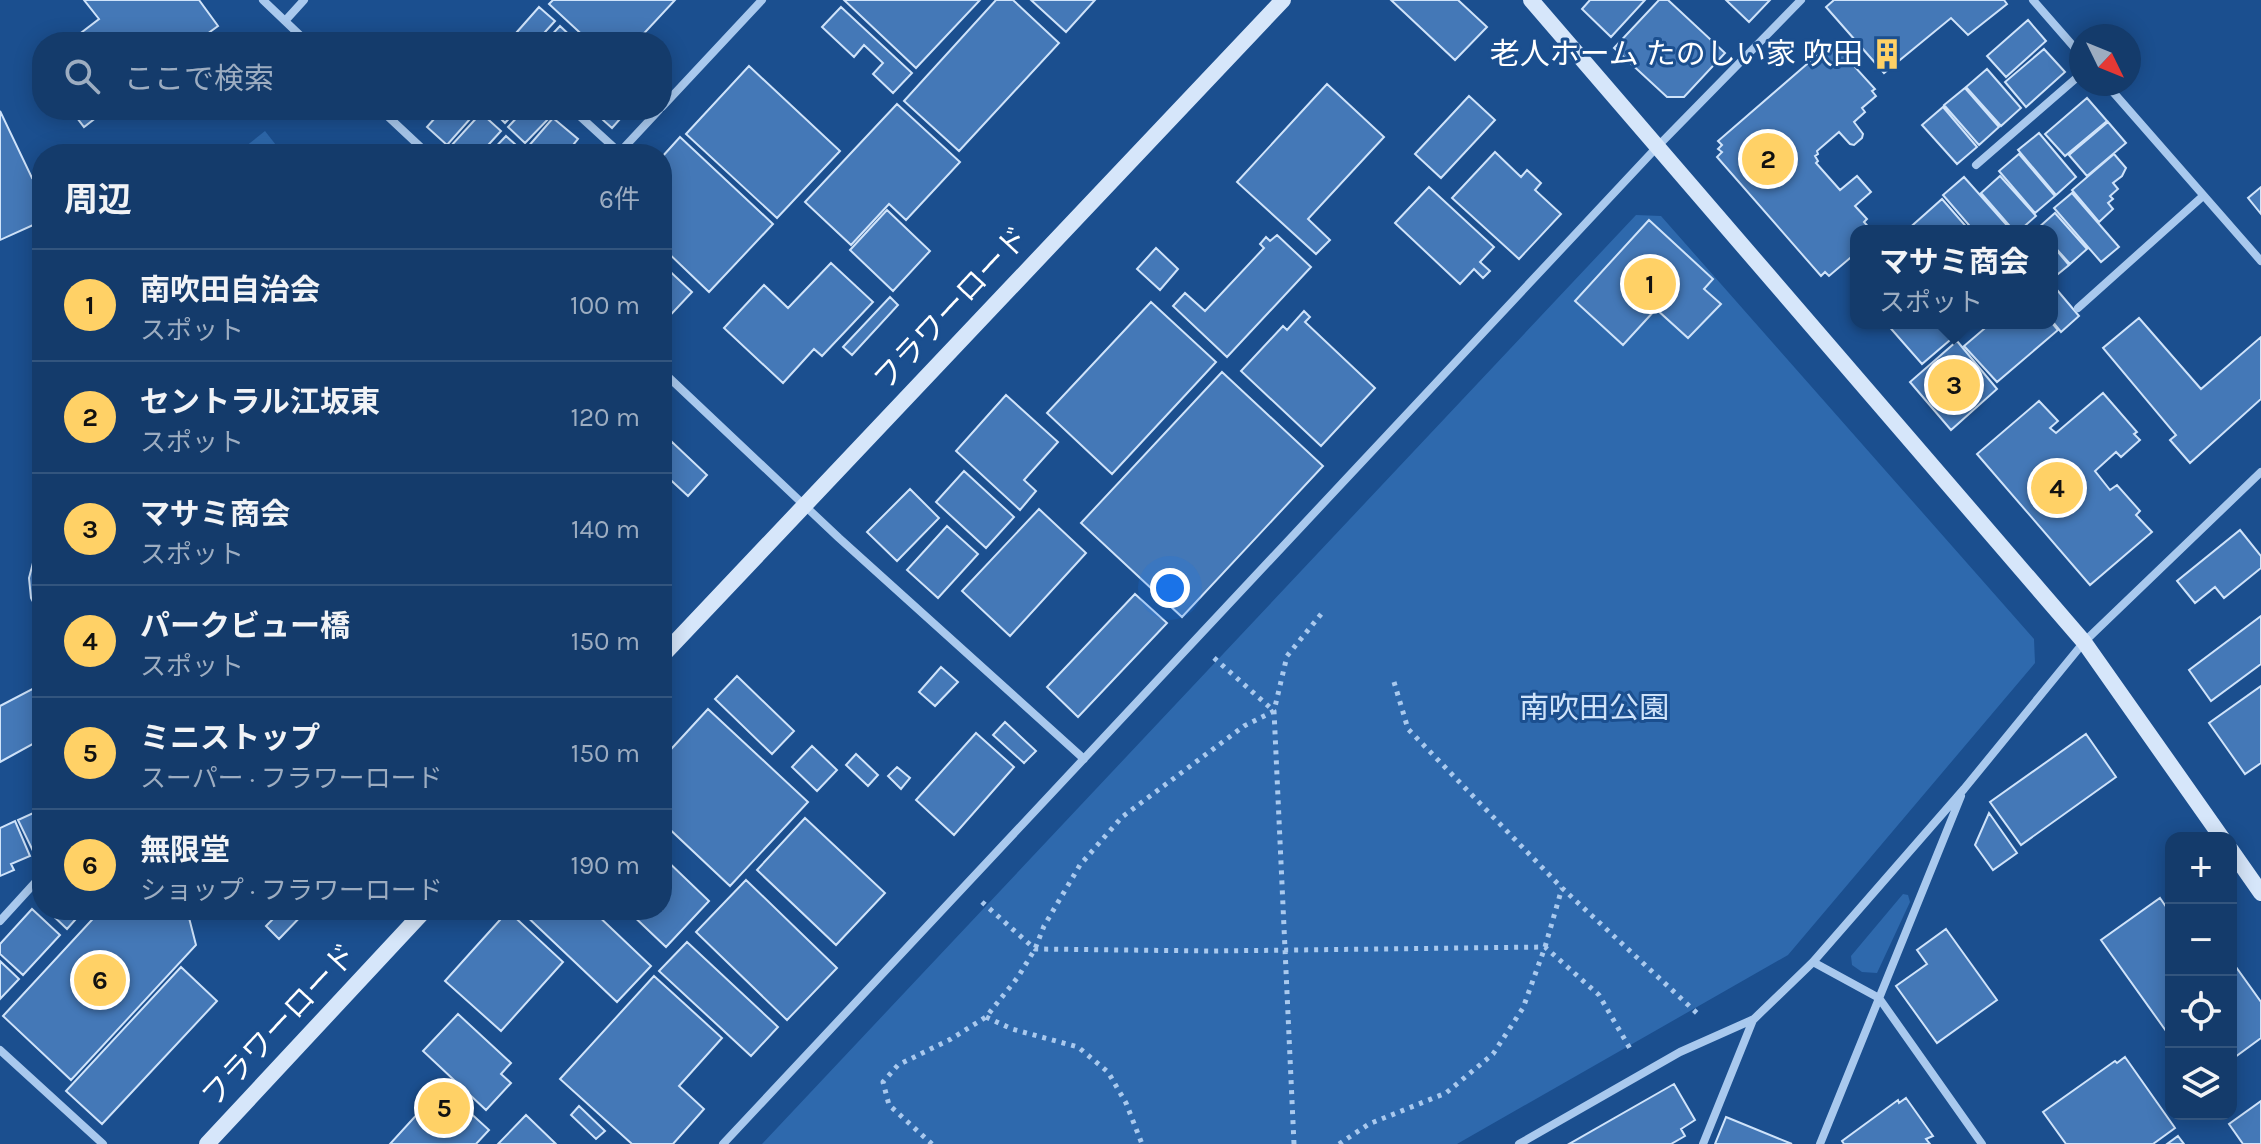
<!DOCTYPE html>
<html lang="ja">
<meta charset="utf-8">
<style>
body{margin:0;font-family:Karla,"Noto Sans JP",sans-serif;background:#1d4271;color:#f1f3f6}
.controls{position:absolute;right:24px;bottom:24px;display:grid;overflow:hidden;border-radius:16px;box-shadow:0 4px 20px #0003}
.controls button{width:72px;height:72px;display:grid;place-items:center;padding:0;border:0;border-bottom:2px solid #33557e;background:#143b6b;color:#f1f3f6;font:40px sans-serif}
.compass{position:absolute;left:2069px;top:24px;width:72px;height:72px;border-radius:50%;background:#143b6b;box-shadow:0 4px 20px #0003;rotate:133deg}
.you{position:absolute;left:1170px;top:588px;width:28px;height:28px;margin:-20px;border:6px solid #fff;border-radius:50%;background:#1a73e8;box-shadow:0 0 0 12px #1a73e833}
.badge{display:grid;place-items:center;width:52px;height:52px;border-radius:50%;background:#ffd166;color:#111;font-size:26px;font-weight:700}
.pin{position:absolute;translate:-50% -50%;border:4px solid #fff;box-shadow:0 2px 8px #0006}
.popup{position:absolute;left:1850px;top:225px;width:208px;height:104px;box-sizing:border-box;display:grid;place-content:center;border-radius:16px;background:#143b6b;filter:drop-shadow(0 2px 6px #0005);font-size:26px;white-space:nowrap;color:#9dadc1}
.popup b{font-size:30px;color:#f1f3f6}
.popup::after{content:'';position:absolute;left:50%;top:100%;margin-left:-16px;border:16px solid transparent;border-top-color:#143b6b}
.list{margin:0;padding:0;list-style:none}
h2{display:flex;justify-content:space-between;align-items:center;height:104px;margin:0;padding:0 32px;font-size:34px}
h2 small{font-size:26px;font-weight:400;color:#9dadc1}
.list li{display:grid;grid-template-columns:52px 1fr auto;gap:24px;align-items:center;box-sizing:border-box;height:112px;padding:0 32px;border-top:2px solid #33557e}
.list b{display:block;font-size:30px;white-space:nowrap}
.list p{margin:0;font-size:26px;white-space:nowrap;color:#9dadc1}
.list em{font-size:26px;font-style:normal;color:#9dadc1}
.icon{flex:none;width:44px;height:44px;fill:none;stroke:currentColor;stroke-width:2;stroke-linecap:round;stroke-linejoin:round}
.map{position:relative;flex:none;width:2261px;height:1144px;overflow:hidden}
.search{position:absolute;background:#143b6b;box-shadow:0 4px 20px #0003;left:32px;top:32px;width:640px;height:88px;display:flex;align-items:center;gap:20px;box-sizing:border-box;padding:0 28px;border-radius:32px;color:#9dadc1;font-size:30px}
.panel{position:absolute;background:#143b6b;box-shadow:0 4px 20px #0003;left:32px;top:144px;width:640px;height:776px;border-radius:32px}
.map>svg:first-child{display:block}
.green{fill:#2e69ad}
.building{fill:#4478b7;stroke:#cfe3fa;stroke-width:2}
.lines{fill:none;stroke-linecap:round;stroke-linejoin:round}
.path{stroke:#a9c9ee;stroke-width:5;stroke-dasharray:4 6;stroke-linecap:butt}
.street{stroke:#a9c9ee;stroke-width:8}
.secondary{stroke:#d6e6fa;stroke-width:16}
.labels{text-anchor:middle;stroke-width:6;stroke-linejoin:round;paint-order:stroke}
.poi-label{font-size:30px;fill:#fff;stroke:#1b4f8f;text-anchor:end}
.street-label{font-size:30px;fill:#fff;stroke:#1b4f8f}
.park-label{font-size:30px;fill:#cfe3fa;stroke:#1b4f8f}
</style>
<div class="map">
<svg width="2261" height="1144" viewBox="0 0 2261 1144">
<rect width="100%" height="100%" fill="#1b4f8f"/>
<path class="green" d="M265,131L283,154H236Z
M1636,215L1661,216L2034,639L2035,663L1788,955L1457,1144H762Z
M1903,894L1908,895L1910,902L1877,973L1862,972L1852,965L1851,956Z"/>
<path class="building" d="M84,0H199L218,26L196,42H69L99,19Z
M553,0H675L636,42H590L549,4Z
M844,0H980L916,68Z
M996,0H1013L1059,43L959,151L904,101Z
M1031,0H1095L1066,32Z
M1391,0H1458L1487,27L1455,60Z
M1590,0H1645L1611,37L1582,9Z
M1659,0H1668L1725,53L1684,97H1667L1614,48Z
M1726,0H1770L1749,22Z
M1834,0H2004L2007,4L1968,35L1951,18L1884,73L1826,7Z
M539,7L555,21L536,42H511L509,41Z
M841,7L912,73L893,93L873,74L883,63L864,45L854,57L822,27Z
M2028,20L2046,41L2006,77L1987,56Z
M560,26L577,42H545Z
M1829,45L1834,49L1836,46L1875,89L1872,91L1876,96L1862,108L1865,112L1854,122L1863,134L1862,138L1854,145L1850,144L1839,132L1817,151L1818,154L1815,156L1818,161L1816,163L1840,190L1857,176L1871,192L1855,206L1867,219L1864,222L1872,231H1856V253L1829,276L1825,272L1821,276L1717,157L1722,152L1718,149L1722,145L1718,141Z
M2044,49L2065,72L2026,107L2005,82Z
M749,66L840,151L777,218L686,134Z
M1987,69L2021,108L2001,126L1966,87Z
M1327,84L1384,137L1308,219L1330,240L1316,254L1237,182Z
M1965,88L1999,127L1979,145L1944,105Z
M1469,96L1495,120L1441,178L1415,154Z
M2087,98L2107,121L2065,156L2045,134Z
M897,104L960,162L906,220L889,204L851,245L805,202Z
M1943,107L1977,147L1957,164L1922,125Z
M71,110H106L84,127Z
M442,110H478L447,145L427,127Z
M492,110H517L505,123Z
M524,110H551L554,113L525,143L508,127Z
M612,110H628L612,128L603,120Z
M0,111L32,178L42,173V221L0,240Z
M481,113L501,131L480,154H457L450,147Z
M553,118L578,139L569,150L574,154H534L527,148Z
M2108,122L2126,143L2087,176L2069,155Z
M2039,133L2076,177L2056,195L2018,150Z
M506,136L526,154H489Z
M680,137L773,224L709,292L662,247V157Z
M1495,152L1521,177L1527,170L1541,183L1535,190L1561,214L1519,259L1452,198Z
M2019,154L2055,196L2035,213L1999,171Z
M2114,154L2126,168L2122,176L2113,183L2118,189L2110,196L2113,199L2108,203L2113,209L2099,222L2072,190Z
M2000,176L2036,216L2019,231H2014L1981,193Z
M1964,177L2012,231H1974L1943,195Z
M1429,187L1494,247L1480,262L1490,271L1483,278L1474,269L1460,284L1395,223Z
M2261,187V214L2248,198Z
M2072,193L2119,247L2101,262L2054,208Z
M1942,199L1970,231H1906Z
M887,210L930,251L893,291L850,250Z
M2055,213L2087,249L2070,264L2052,244V231H2041L2038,228Z
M1649,220L1713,279L1704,289L1721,304L1688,338L1656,309L1623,345L1575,301Z
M1277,235L1311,267L1227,357L1173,306L1185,293L1205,311L1264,248L1260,244L1266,237L1270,241Z
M2052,245L2069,265L2052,279Z
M1156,248L1178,269L1160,290L1137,269Z
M831,263L873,302L822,356L814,349L783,383L724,328L764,285L788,308Z
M662,264L692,292L662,324Z
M2052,284L2079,316L2061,332L2052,321Z
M890,297L898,305L852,355L843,347Z
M1151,302L1216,362L1112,474L1047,413Z
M1304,311L1310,317L1305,322L1375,388L1321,446L1241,371L1283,326L1287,330Z
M2139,318L2201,389L2261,337V399L2190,463L2170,440L2176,435L2103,348Z
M1886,323H1970L1922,364Z
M1991,323H2052L2058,330L1997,382L1964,346Z
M1957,341L1997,389L1951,430L1910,382Z
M1222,372L1323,466L1182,617L1081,523Z
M2103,393L2137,432L2134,434L2140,440L2121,457L2116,452L2095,471L2110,490L2117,485L2140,511L2136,515L2152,532L2090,585L1977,454L2039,401L2058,421L2050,428L2056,433Z
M1006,395L1058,442L1024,480L1036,491L1020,510L956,451Z
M672,442L707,475L688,496L662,472V452Z
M964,471L1014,517L986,548L936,502Z
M910,489L939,518L897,561L867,532Z
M1039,509L1086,553L1010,636L962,591Z
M947,526L978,554L938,598L907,570Z
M2240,530L2261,556V568L2224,598L2215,587L2195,603L2177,581Z
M42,548V619L31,598L29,578L34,559Z
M1135,594L1167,623L1078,717L1047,687Z
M2261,616V664L2211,701L2189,670Z
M941,667L958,682L935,706L919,692Z
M737,676L794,731L772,754L715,699Z
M38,686L42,694V739L0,762V706Z
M2261,686V763L2245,774L2209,723Z
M708,709L808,802L730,886L662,822V759Z
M1005,722L1036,751L1024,763L993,735Z
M976,733L1014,767L954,835L916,800Z
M2086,734L2116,777L2021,845L1990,802Z
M812,746L837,770L817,791L792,767Z
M856,754L878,775L868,786L846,765Z
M897,767L910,778L901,789L888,776Z
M42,809V847L33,851L18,820Z
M1989,813L2017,853L1993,870L1975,845Z
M805,818L885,893L836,945L757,870Z
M15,821L30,856L11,864L14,870L0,876V828Z
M662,856L709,901L666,947L627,910H662Z
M746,880L837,968L787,1020L696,932Z
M2160,898L2171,914V1038L2101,940Z
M32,909L60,935L23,975L0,954V944Z
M47,910H84L67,929Z
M101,910H187L196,945L71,1080L3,1016Z
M282,910H307L279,939L266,926Z
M520,910H592L651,966L617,1002Z
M508,911L563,962L501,1031L445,981Z
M1946,929L1997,1000L1937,1043L1896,986L1927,964L1917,950Z
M687,942L778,1027L751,1056L659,971Z
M2231,960L2261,1002V1038L2231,1060Z
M0,961L19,979L0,999Z
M181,967L217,1001L102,1124L66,1091Z
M654,976L722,1038L679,1086L704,1109L673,1144H632L560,1079Z
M458,1014L511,1063L501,1074L511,1083L486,1110L423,1051Z
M2125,1057L2175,1128L2153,1144H2066L2043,1112L2115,1061L2117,1063Z
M1674,1084L1695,1120L1681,1129L1685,1136L1671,1144H1569Z
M442,1087L489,1130L476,1144H390Z
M1906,1098L1933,1136L1926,1139L1930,1144H1844L1842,1141L1898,1100L1899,1103Z
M2261,1101V1144H2243L2229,1124Z
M579,1106L605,1131L596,1139L571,1115Z
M526,1115L556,1144H498Z
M1726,1117L1792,1144H1715Z
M2178,1136L2184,1144H2167Z"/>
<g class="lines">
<path class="path" d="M1394,682L1408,729L1562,888L1699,1015
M982,902L1035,949L1213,951L1545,947L1599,995L1632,1052
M986,1017L1012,1029L1078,1047L1108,1072L1126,1103L1142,1144
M932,1144L889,1105L883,1082L898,1065L951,1039L986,1017L1018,977L1035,949L1044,926L1080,865L1122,817L1244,726L1274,711L1213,657
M1294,1144L1274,711L1287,656L1322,613
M1339,1144L1369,1124L1446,1093L1493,1054L1523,1008L1545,947L1562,888"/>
<path class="street" d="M263,0L307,42
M2033,0L2081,55
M285,21L304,0
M2106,84L2261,261
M662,107L762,0
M381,110L428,154
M573,110L619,152
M618,154L659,110
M1976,165L2081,74
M2078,308L2203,196
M662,371L839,538L1084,759
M0,921L42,875
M1813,962L1879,998L1982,1144
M0,1050L103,1144
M723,1144L1657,147L1801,0
M1519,1144L1680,1052L1754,1019L1813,962L1964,789L2084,642L2261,472
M1703,1144L1753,1020
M1820,1144L1961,796"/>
<path class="secondary" d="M1531,0L2084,642L2222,838
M662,656L1283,0
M2231,850L2261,893
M207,1144L425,910"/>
</g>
<defs>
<symbol id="building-bare" viewBox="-9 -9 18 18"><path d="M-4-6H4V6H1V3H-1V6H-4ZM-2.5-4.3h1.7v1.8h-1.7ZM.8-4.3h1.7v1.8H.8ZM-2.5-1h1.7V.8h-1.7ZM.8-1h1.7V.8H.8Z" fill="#ffd166" stroke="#1b4f8f" stroke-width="2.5" paint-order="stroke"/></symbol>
</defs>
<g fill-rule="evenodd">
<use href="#building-bare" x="1865" y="32" width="44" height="44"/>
</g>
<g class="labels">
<g class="poi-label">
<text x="1863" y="64">老人ホーム たのしい家 吹田</text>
</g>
<g class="street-label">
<text transform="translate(951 308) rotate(-47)" y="10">フラワーロード</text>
<text transform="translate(279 1025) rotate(-47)" y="10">フラワーロード</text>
</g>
<g class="park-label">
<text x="1594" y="718">南吹田公園</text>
</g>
</g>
</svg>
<div class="controls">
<button>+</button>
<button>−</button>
<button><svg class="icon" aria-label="locate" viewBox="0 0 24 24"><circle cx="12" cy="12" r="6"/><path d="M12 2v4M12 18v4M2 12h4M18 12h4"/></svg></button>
<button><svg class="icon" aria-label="layers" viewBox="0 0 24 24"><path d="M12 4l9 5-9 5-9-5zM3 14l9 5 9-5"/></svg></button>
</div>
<svg class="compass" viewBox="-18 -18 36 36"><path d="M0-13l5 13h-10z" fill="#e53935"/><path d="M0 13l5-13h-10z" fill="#9dadc1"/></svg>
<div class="you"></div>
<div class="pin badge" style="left:1650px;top:284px">1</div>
<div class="pin badge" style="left:1768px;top:159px">2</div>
<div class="pin badge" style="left:1954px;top:385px">3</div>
<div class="popup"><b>マサミ商会</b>スポット</div>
<div class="pin badge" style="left:2057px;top:488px">4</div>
<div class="pin badge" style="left:444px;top:1108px">5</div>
<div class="pin badge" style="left:100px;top:980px">6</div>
<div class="search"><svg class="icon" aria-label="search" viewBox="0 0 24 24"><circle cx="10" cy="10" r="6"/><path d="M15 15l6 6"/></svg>ここで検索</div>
<section class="panel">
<h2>周辺<small>6件</small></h2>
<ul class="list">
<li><span class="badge">1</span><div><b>南吹田自治会</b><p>スポット</p></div><em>100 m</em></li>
<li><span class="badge">2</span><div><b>セントラル江坂東</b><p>スポット</p></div><em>120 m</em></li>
<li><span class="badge">3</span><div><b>マサミ商会</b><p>スポット</p></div><em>140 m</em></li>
<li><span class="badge">4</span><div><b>パークビュー橋</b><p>スポット</p></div><em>150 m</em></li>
<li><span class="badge">5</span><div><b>ミニストップ</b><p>スーパー · フラワーロード</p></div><em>150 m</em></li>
<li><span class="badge">6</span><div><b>無限堂</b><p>ショップ · フラワーロード</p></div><em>190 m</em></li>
</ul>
</section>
</div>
